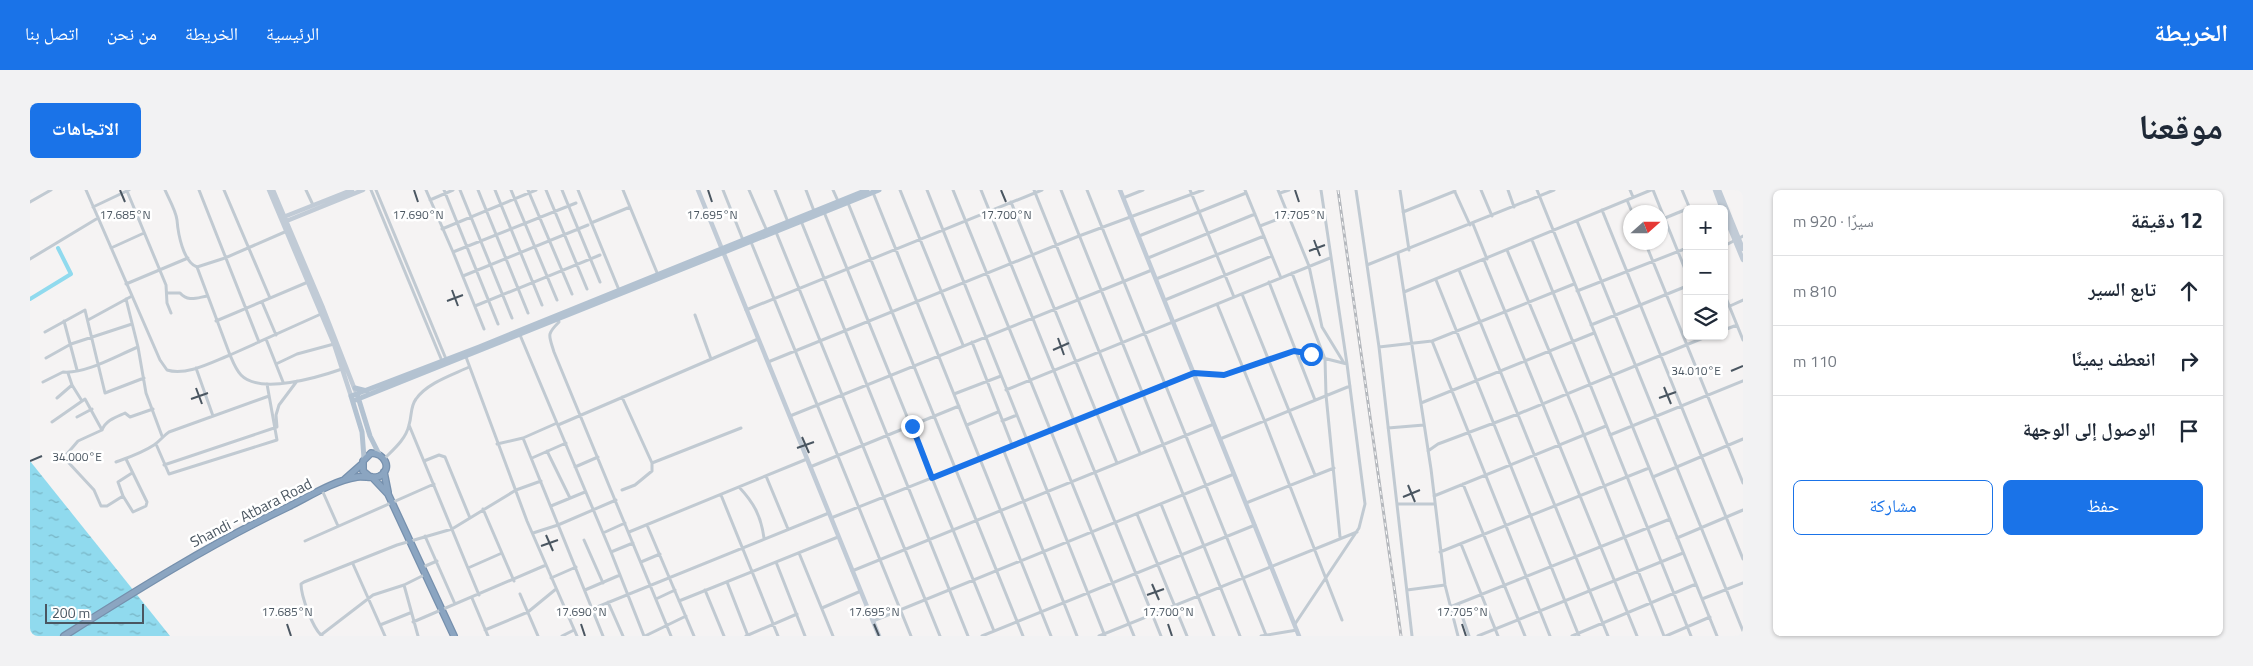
<!DOCTYPE html>
<html lang="ar">
<meta charset="utf-8">
<style>
body{margin:0;font-family:"Titillium Web","Noto Naskh Arabic",sans-serif;background:#f2f2f3;color:#1f2937;direction:rtl}
.controls{position:absolute;right:15px;top:15px;display:grid;overflow:hidden;border-radius:8px;box-shadow:0 1px 4px #0004}
.controls button{width:45px;height:45px;display:grid;place-items:center;padding:0;border:0;border-bottom:1px solid #e0e1e3;background:#fff;color:#1f2937;font:25px sans-serif}
.compass{position:absolute;left:1593px;top:15px;width:45px;height:45px;border-radius:50%;background:#fff;box-shadow:0 1px 4px #0004;rotate:69deg}
.scale{position:absolute;left:15px;bottom:12px;width:99px;box-sizing:border-box;padding-left:5px;border:2px solid #4a5661;border-top:0;font-size:14px;line-height:18px;white-space:nowrap;color:#4a5661;-webkit-text-stroke:4px #fff;paint-order:stroke}
.stop{position:absolute;width:15px;height:15px;margin:-11px;border:4px solid #1a73e8;border-radius:50%;background:#fff}
.stop.end{background:#1a73e8;border-color:#fff;box-shadow:0 1px 5px #0008}
.list{margin:0;padding:0;list-style:none}
h2{display:flex;justify-content:space-between;align-items:center;height:65px;margin:0;padding:0 20px;font-size:21px}
h2 small{font-size:16px;font-weight:400;color:#747a83}
.list li{display:grid;grid-template-columns:32px 1fr auto;gap:15px;align-items:center;box-sizing:border-box;height:70px;padding:0 20px;border-top:1px solid #e0e1e3}
.list b{display:block;font-size:19px;white-space:nowrap}
.list em{font-size:16px;font-style:normal;color:#747a83}
.actions{display:flex;gap:10px;padding:15px 20px}
.actions a{flex:1;padding:11px 0;border:1px solid #1a73e8;border-radius:8px;text-align:center;font-size:18px;color:#1a73e8}
.actions .main{background:#1a73e8;color:#fff}
.icon{flex:none;width:28px;height:28px;fill:none;stroke:currentColor;stroke-width:2;stroke-linecap:round;stroke-linejoin:round}
.map{position:relative;flex:none;width:1713px;height:446px;overflow:hidden;direction:ltr;border-radius:8px}
header{display:flex;align-items:center;gap:30px;box-sizing:border-box;height:70px;padding:0 25px;background:#1a73e8;color:#fff}
header strong{font-size:24px}
nav{display:flex;gap:28px;margin-inline-start:auto;font-size:18px}
.intro{display:flex;align-items:center;justify-content:space-between;box-sizing:border-box;height:120px;padding:0 30px}
h1{margin:0;font-size:35px}
.button{padding:12px 22px;border-radius:8px;background:#1a73e8;color:#fff;font-size:18px;font-weight:700}
main{display:flex;gap:30px;padding:0 30px}
aside{flex:1;background:#fff;border-radius:8px;box-shadow:0 1px 4px #0004}
.map>svg:first-child{display:block}
.water{fill:url(#water-ripples)}
.lines{fill:none;stroke-linecap:round;stroke-linejoin:round}
.canal{stroke:#90daee;stroke-width:4}
.highway-casing{stroke:#7690ad;stroke-width:8}
.street{stroke:#c1cad2;stroke-width:3}
.secondary{stroke:#c1cbd6;stroke-width:4.5}
.primary{stroke:#b3c2d1;stroke-width:5}
.highway{stroke:#8ba5c1;stroke-width:5.5}
.rail-casing{stroke:#b5b8bd;stroke-width:3}
.rail{stroke:#fff;stroke-width:1;stroke-dasharray:4;stroke-linecap:butt}
.route{stroke:#1a73e8;stroke-width:6}
.ticks{fill:none;stroke:#4a5661;stroke-width:2}
.labels{text-anchor:middle;stroke-width:5;stroke-linejoin:round;paint-order:stroke}
.street-label{font-size:15px;fill:#4a5661;stroke:#fff}
.ticks-label{font-size:12px;text-anchor:middle;fill:#4a5661;stroke:#fff;stroke-width:5;stroke-linejoin:round;paint-order:stroke}
</style>
<header>
<strong>الخريطة</strong>
<nav><a>الرئيسية</a><a>الخريطة</a><a>من نحن</a><a>اتصل بنا</a></nav>
</header>
<div class="intro"><h1>موقعنا</h1><a class="button">الاتجاهات</a></div>
<main>
<aside>
<h2>12 دقيقة<small>سيرًا · 920 m</small></h2>
<ul class="list">
<li><svg class="icon" aria-label="ahead" viewBox="0 0 24 24"><path d="M12 20V5M6 11l6-6 6 6"/></svg><div><b>تابع السير</b></div><em>810 m</em></li>
<li><svg class="icon" aria-label="right" viewBox="0 0 24 24"><path d="M7 20v-9h11M14 6l5 5-5 5"/></svg><div><b>انعطف يمينًا</b></div><em>110 m</em></li>
<li><svg class="icon" aria-label="arrive" viewBox="0 0 24 24"><path d="M6 21V4h12l-3 4 3 4H6"/></svg><div><b>الوصول إلى الوجهة</b></div></li>
</ul>
<div class="actions"><a class="main">حفظ</a><a>مشاركة</a></div>
</aside>
<div class="map">
<svg width="1713" height="446" viewBox="0 0 1713 446">
<defs>
<pattern id="water-ripples" width="26" height="14" patternUnits="userSpaceOnUse" patternTransform="scale(1.25)"><rect width="26" height="14" fill="#90daee"/><path d="M2 4q2-2 4 0t4 0M15 11q2-2 4 0t4 0" fill="none" stroke="#78b4c4"/></pattern>
</defs>
<rect width="100%" height="100%" fill="#f5f3f3"/>
<path class="water" d="M0,271L140,446H0Z"/>
<g class="lines">
<path class="canal" d="M0,109L41,84L28,58"/>
<defs>
<path id="highway" d="M354,282L358,302
M342,287L358,304L424,446
M315,289L332,274
M34,446C107,400 180,354 258,317C280,306 303,291 327,287C334,286 344,289 350,286C363,278 354,263 341,263L333,271V281L339,286"/>
</defs>
<use href="#highway" class="highway-casing"/>
<path class="street" d="M56,0L130,170L137,180C157,186 182,172 200,165C203,172 206,180 211,185C230,205 289,187 312,179
M135,0C139,9 146,21 147,30C148,43 153,72 167,77L200,165L291,124
M169,0L229,152
M194,0L240,108
M276,0L283,15
M341,0L412,171
M346,0L416,169
M396,0L423,62L546,13
M414,0L468,134
M430,0L482,128
M448,0L498,123
M465,0L512,115
M481,0L527,110
M498,0L542,104
M516,0L557,99
M532,0L570,92
M548,0L589,100
M593,0L628,85
M693,0L713,50
M719,0L737,41
M745,0L758,32
M776,0L784,21
M803,0L808,11
M842,0L1021,446
M870,0L933,155
M897,0L997,250L1164,183L1194,185L1265,161L1317,174
M923,0L1104,446
M951,0L1131,446
M1004,0L1110,263
M1031,0L1210,446
M1057,0L1236,445
M1160,0L1204,107
M1215,0L1251,88
M1248,0L1279,76L1292,137L1314,173
M1326,0L1349,157L1382,446
M1370,0L1379,60
M1451,0L1462,26
M1478,0L1484,17
M1507,0L1687,446
M1600,0L1603,7
M1623,0L1657,84
M1652,0L1660,19
M97,1L136,95L137,113L141,123
M1425,2L1440,35
M1250,3L1259,0
M1093,8L1113,0
M400,10L423,0
M1597,10L1602,22
M0,12L21,0
M981,12L1087,273
M818,13L993,446
M63,17L99,0
M1572,20L1713,369
M794,22L964,441
M1373,22L1425,1
M1635,28L1657,19
M771,31L938,446
M1547,31L1713,441
M561,33L600,17
M1443,34L1457,69
M1230,36L1259,25
M412,39L506,0
M746,42L910,446
M1109,46L1216,3
M1502,50L1661,446
M721,52L881,446
M1615,52L1713,293
M1694,56L1713,46
M81,58L114,43
M1477,60L1546,225L1634,446
M423,62L454,139
M1368,64L1401,279L1415,395L1428,446
M1118,68L1225,24
M0,69L68,28
M1454,70L1607,446
M1337,75L1524,0
M167,77L195,68L257,41
M1429,80L1578,446
M1262,83L1295,169L1296,205L1310,347
M433,86L558,35
M1126,89L1234,46
M1406,90L1549,446
M1239,92L1285,210
M96,94L158,68
M1547,101L1657,58
M1374,102L1621,0
M138,103H150C158,112 166,108 177,106
M1694,103L1713,150
M1212,104L1285,285
M96,109L108,157L116,203L132,246
M1135,110L1242,66
M232,112L246,145
M1187,114L1235,232L1312,430
M445,116L570,65
M1700,116L1713,110
M716,120L1012,0
M665,125L681,169
M527,128L529,132C516,145 519,145 524,162L641,446
M58,130L102,106
M34,131L47,180
M186,131L278,92
M1561,135L1657,96
M1694,140L1707,135
M15,142L55,120L75,203L114,188
M490,145L581,362L614,446
M236,149L253,192
M1402,151L1520,446
M942,152L982,255
M1349,157L1402,151L1544,94
M436,167L497,331L547,446
M16,168L41,154L102,134
M738,172L1049,46L1173,0
M246,174L267,164L304,154
M166,178L183,226
M38,183L42,195L52,211
M13,192L33,182C56,184 86,166 108,157
M976,200L1300,68
M924,204L971,186
M592,207L622,273V281L605,295L592,300
M27,208L42,195
M1391,213L1564,143
M760,226L1122,80
M47,227L62,219
M972,231L987,225
M22,232L55,209L72,240
M379,235L449,405
M528,235L728,149
M937,235L968,222
M1358,238L1394,235
M1580,245L1713,191
M493,248L573,446
M1190,249L1320,196
M126,254L139,284L247,250L237,194
M467,254L493,248L527,233
M973,259L1047,446
M517,261L540,308
M1398,261L1408,254L1488,224L1678,146
M502,268L536,253
M96,269L117,312L116,316L103,322L93,306L88,292L102,283
M354,269C364,259 376,249 379,235C382,226 380,217 386,209C397,193 422,185 439,177
M394,271L409,265L415,267L440,328
M86,272C100,267 112,263 124,255C130,251 133,246 139,242L239,206
M622,273L711,238
M134,275L247,237L246,225L249,215L267,191
M545,277L568,267
M780,277L929,216
M736,286L758,339
M1623,287L1713,249
M1433,294L1495,446
M709,297C724,313 731,326 734,348
M292,300L308,336
M691,305L748,446
M93,306L77,316H71L64,300L38,272L36,265L48,251L72,240C76,230 86,227 95,223L100,227L123,219
M1404,306L1576,236
M1216,313L1304,278
M1131,314L1184,446
M1368,314H1405
M521,316L555,302
M453,319L484,391
M1107,324L1157,446
M801,328L997,250L1075,446
M617,335L664,446
M599,342L777,269
M503,343L528,335L586,310
M573,343L595,333
M395,346L425,414
M1647,348L1713,320
M554,350L573,393
M275,351L404,294
M1431,354L1468,446
M581,362L603,353
M1410,362L1619,278
M769,363L803,446
M611,372L630,364
M746,372L775,446
M323,374L355,446
M393,377L407,371
M438,378L472,363
M822,381L1184,234
M521,388L546,377
M697,392L718,446
M374,395L388,446
M555,400L590,385
M675,400L694,446
M1377,400L1415,395
M490,404L508,446
M442,408L458,446
M626,409L645,400
M1672,409L1713,393
M649,411L808,347
M578,412L593,446
M1428,414L1439,446
M1420,417L1640,329
M792,418L831,401
M540,428L799,323
M843,431L1204,284
M383,432L516,375
M1265,434L1329,338L1335,314L1317,174L1291,0
M350,435L380,423
M455,440L498,422L526,399
M291,445L343,405L374,395L396,384
M292,446C283,439 271,406 271,394L274,392L367,355L422,339L486,300L511,291
M532,446L544,440
M615,446L656,426
M716,446L767,424
M952,446L1225,335
M1069,446L1327,342
M1231,446L1267,440
M1448,446L1653,363
M1542,446L1666,394
M1636,446L1680,427"/>
<path class="secondary" d="M239,0L304,154L321,206
M243,0L293,118L325,200
M668,0L849,446
M1090,0L1269,446
M1685,0L1692,19
M1689,0L1713,59
M1694,24L1713,70
M251,28L322,0
M254,32L333,0"/>
<path class="primary" d="M325,198L337,201
M328,207L340,246L349,264
M323,211L849,0
M334,268L332,242L321,206L449,157L837,0"/>
<use href="#highway" class="highway"/>
<defs>
<path id="rail" d="M1308,0L1371,446"/>
</defs>
<use href="#rail" class="rail-casing"/>
<use href="#rail" class="rail"/>
</g>
<g class="lines">
<path class="route" d="M882,236L902,288L1164,183L1194,185L1264,161L1281,164"/>
</g>
<path class="ticks" d="M90,0L95,12M384,0L388,12M678,0L682,12M971,0L976,12M1265,0L1269,12M1284,50L1290,66M1279,61L1295,55M422,100L428,116M417,111L433,105M1028,148L1034,165M1023,160L1039,153M1701,181L1713,176M1634,197L1641,214M166,198L172,214M1629,208L1646,202M161,209L178,203M772,247L779,263M767,258L784,252M0,271L12,266M1378,295L1385,312M1373,307L1390,300M516,345L523,361M511,356L528,350M1122,394L1129,410M1117,405L1134,399M257,434L261,446M551,434L555,446M844,434L849,446M1138,434L1142,446M1432,434L1436,446"/>
<g class="labels">
<g class="street-label">
<text transform="translate(221 323) rotate(-27)" y="5">Shandi - Atbara Road</text>
</g>
</g>
<g class="ticks-label">
<text x="1269" y="29">17.705°N</text>
<text x="95" y="29">17.685°N</text>
<text x="388" y="29">17.690°N</text>
<text x="682" y="29">17.695°N</text>
<text x="976" y="29">17.700°N</text>
<text x="1666" y="185">34.010°E</text>
<text x="47" y="271">34.000°E</text>
<text x="257" y="426">17.685°N</text>
<text x="551" y="426">17.690°N</text>
<text x="844" y="426">17.695°N</text>
<text x="1138" y="426">17.700°N</text>
<text x="1432" y="426">17.705°N</text>
</g>
</svg>
<div class="controls">
<button>+</button>
<button>−</button>
<button><svg class="icon" aria-label="layers" viewBox="0 0 24 24"><path d="M12 4l9 5-9 5-9-5zM3 14l9 5 9-5"/></svg></button>
</div>
<svg class="compass" viewBox="-18 -18 36 36"><path d="M0-13l5 13h-10z" fill="#e53935"/><path d="M0 13l5-13h-10z" fill="#747a83"/></svg>
<div class="scale">200 m</div>
<div class="stop" style="left:1281px;top:164px"></div>
<div class="stop end" style="left:882px;top:236px"></div>
</div>
</main>
